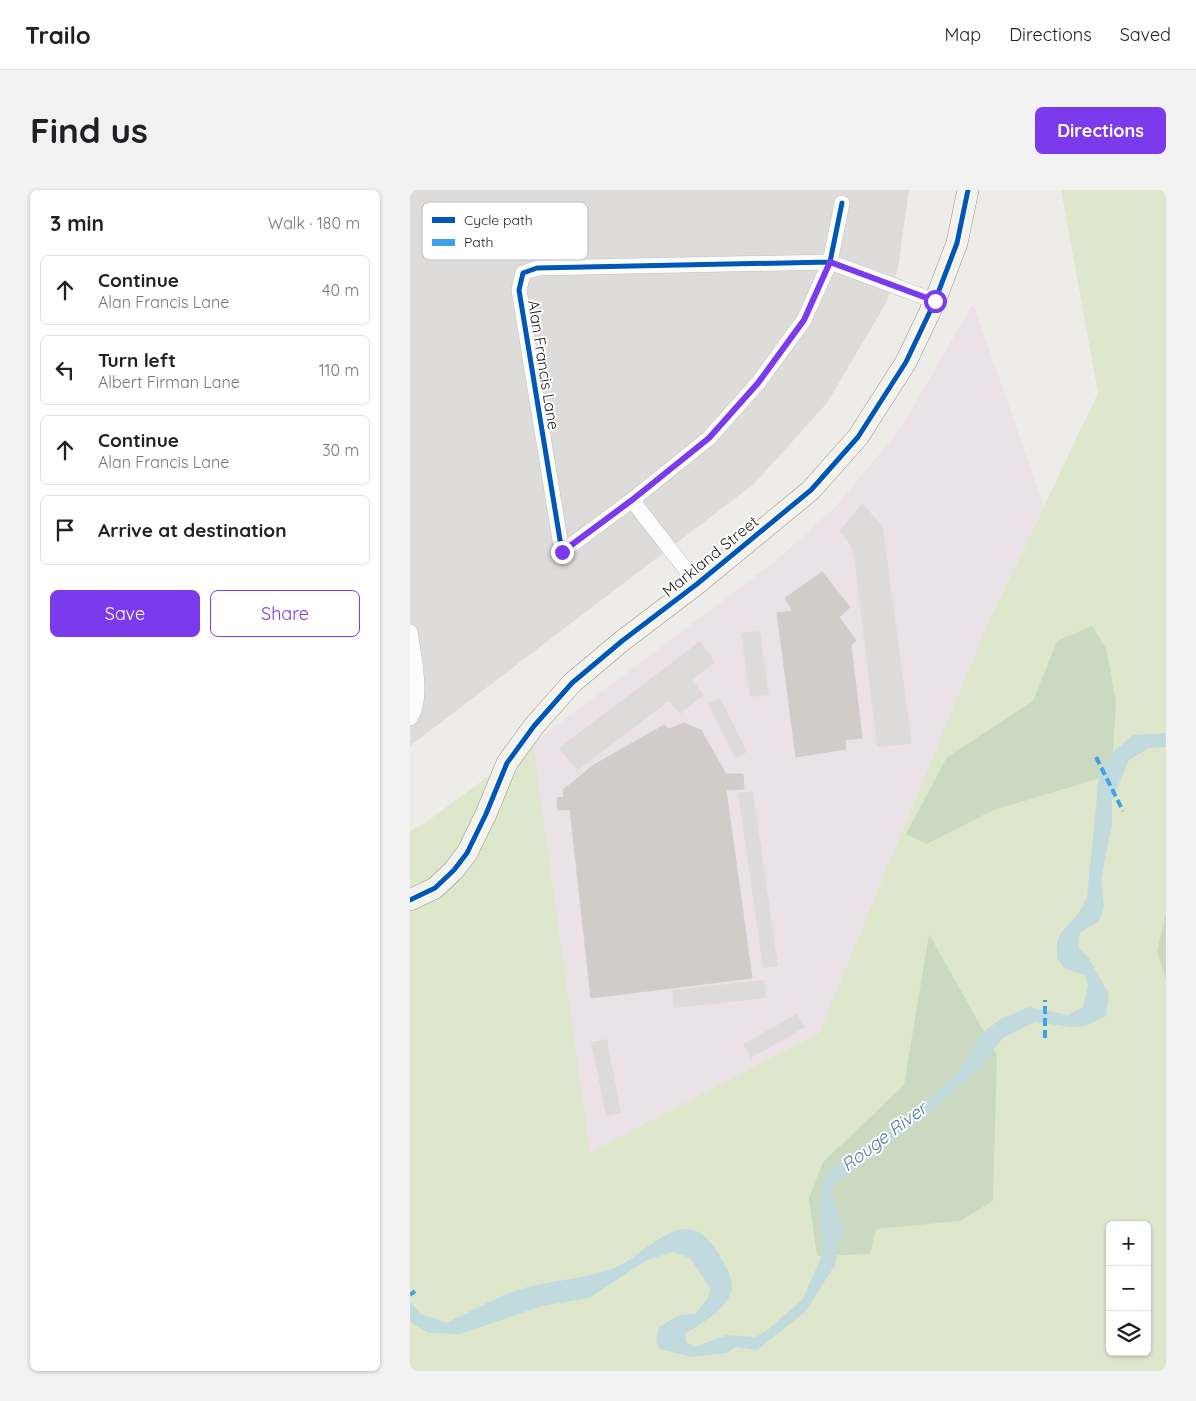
<!DOCTYPE html>
<meta charset="utf-8">
<style>
body{margin:0;font-family:Quicksand,sans-serif;background:#f2f2f2;color:#202124}
.controls{position:absolute;right:15px;bottom:15px;display:grid;overflow:hidden;border-radius:8px;box-shadow:0 1px 4px #0004}
.controls button{width:45px;height:45px;display:grid;place-items:center;padding:0;border:0;border-bottom:1px solid #e0e0e0;background:#fff;color:#202124;font:25px sans-serif}
.stop{position:absolute;width:15px;height:15px;margin:-11px;border:4px solid #7c3aed;border-radius:50%;background:#fff}
.stop.end{background:#7c3aed;border-color:#fff;box-shadow:0 1px 5px #0008}
.list{margin:0;padding:0;list-style:none}
h2{display:flex;justify-content:space-between;align-items:center;height:65px;margin:0;padding:0 20px;font-size:21px}
h2 small{font-size:16px;font-weight:400;color:#757577}
.list li{display:grid;grid-template-columns:32px 1fr auto;gap:15px;align-items:center;box-sizing:border-box;height:70px;margin:0 10px 10px;padding:0 10px;border:1px solid #e0e0e0;border-radius:8px}
.list b{display:block;font-size:19px;white-space:nowrap}
.list p{margin:0;font-size:16px;white-space:nowrap;color:#757577}
.list em{font-size:16px;font-style:normal;color:#757577}
.actions{display:flex;gap:10px;padding:15px 20px}
.actions a{flex:1;padding:11px 0;border:1px solid #7c3aed;border-radius:8px;text-align:center;font-size:18px;color:#7c3aed}
.actions .main{background:#7c3aed;color:#fff}
.icon{flex:none;width:28px;height:28px;fill:none;stroke:currentColor;stroke-width:2;stroke-linecap:round;stroke-linejoin:round}
.map{position:relative;flex:none;width:756px;height:1181px;overflow:hidden;border-radius:8px}
header{display:flex;align-items:center;gap:30px;box-sizing:border-box;height:70px;padding:0 25px;background:#fff;border-bottom:1px solid #e0e0e0}
header strong{font-size:24px}
nav{display:flex;gap:28px;margin-inline-start:auto;font-size:18px}
.intro{display:flex;align-items:center;justify-content:space-between;box-sizing:border-box;height:120px;padding:0 30px}
h1{margin:0;font-size:35px}
.button{padding:12px 22px;border-radius:8px;background:#7c3aed;color:#fff;font-size:18px;font-weight:700}
main{display:flex;gap:30px;padding:0 30px}
aside{flex:1;background:#fff;border-radius:8px;box-shadow:0 1px 4px #0004}
.map>svg:first-child{display:block}
.residential{fill:#dddcda}
.industrial{fill:#ebe2e8}
.grass{fill:#dee7cc;fill-rule:evenodd}
.forest{fill:#ccd9c1}
.parking{fill:#dcdbda}
.water{fill:#c0dadd}
.building{fill:#cfccca;stroke:#d1cdcb}
.lines{fill:none;stroke-linecap:round;stroke-linejoin:round}
.street-casing{stroke:#c1c1bf;stroke-width:16}
.secondary-casing{stroke:#979683;stroke-width:22}
.street{stroke:#fcfcfc;stroke-width:15}
.secondary{stroke:#f3f2ec;stroke-width:21}
.quiet{stroke:#3da2ea;stroke-width:4;stroke-dasharray:8 4;stroke-linecap:butt}
.cycleway-casing{stroke:#fff;stroke-width:8}
.cycleway{stroke:#0057b8;stroke-width:5}
.route{stroke:#7c3aed;stroke-width:6}
.labels{text-anchor:middle;stroke-width:4;stroke-linejoin:round;paint-order:stroke}
.street-label{font-size:16px;fill:#202020;stroke:#fff}
.water-label{font-size:18px;font-style:italic;fill:#507a96;stroke:#fff}
.key{fill:#fff;stroke:#bcbcbc;stroke-width:1}
.key-label{font-size:14px;fill:#202020}
</style>
<header>
<strong>Trailo</strong>
<nav><a>Map</a><a>Directions</a><a>Saved</a></nav>
</header>
<div class="intro"><h1>Find us</h1><a class="button">Directions</a></div>
<main>
<aside>
<h2>3 min<small>Walk · 180 m</small></h2>
<ul class="list">
<li><svg class="icon" aria-label="ahead" viewBox="0 0 24 24"><path d="M12 20V5M6 11l6-6 6 6"/></svg><div><b>Continue</b><p>Alan Francis Lane</p></div><em>40 m</em></li>
<li><svg class="icon" aria-label="left" viewBox="0 0 24 24"><path d="M17 20v-9H6M10 6l-5 5 5 5"/></svg><div><b>Turn left</b><p>Albert Firman Lane</p></div><em>110 m</em></li>
<li><svg class="icon" aria-label="ahead" viewBox="0 0 24 24"><path d="M12 20V5M6 11l6-6 6 6"/></svg><div><b>Continue</b><p>Alan Francis Lane</p></div><em>30 m</em></li>
<li><svg class="icon" aria-label="arrive" viewBox="0 0 24 24"><path d="M6 21V4h12l-3 4 3 4H6"/></svg><div><b>Arrive at destination</b></div></li>
</ul>
<div class="actions"><a class="main">Save</a><a>Share</a></div>
</aside>
<div class="map">
<svg width="756" height="1181" viewBox="0 0 756 1181">
<rect width="100%" height="100%" fill="#eeece9"/>
<path class="residential" d="M0,0H499L488,78L476,113L417,213L344,294L0,556Z"/>
<path class="industrial" d="M563,113L634,316L575,440L409,843L180,963L123,553L368,369L426,316L491,238Z"/>
<path class="grass" d="M651,0H756V1181H0V641L15,633L123,553L180,962L409,843L575,440L688,203ZM700,1035H737V1162H700Z"/>
<path class="forest" d="M682,436L696,458L706,511L703,565L687,589L581,621L517,654L496,644L537,567L623,511L647,451Z
M756,722V790L747,762Z
M519,744L587,865L583,1011L550,1031L466,1039L460,1064L407,1066L399,1008L413,972L494,895Z"/>
<path class="parking" d="M452,313L473,337L502,554L467,557L444,366L441,356L430,341Z
M350,441L359,505L340,507L331,443Z
M290,451L305,472L282,490L294,505L270,524L259,511L167,581L149,558Z
M310,508L337,562L325,568L298,514Z
M343,601L368,776L353,778L328,603Z
M354,790L356,808L264,818L262,800Z
M387,824L395,837L341,868L333,854Z
M197,849L211,923L196,926L181,852Z"/>
<path class="water" d="M756,543V557L739,558L719,570L702,610V634L691,690L694,717L689,731L671,742L668,749L669,758L678,767L699,804L696,826L675,836L661,837L625,832L593,848L568,879L520,923L428,991L421,1000L433,1039L425,1075L395,1122L347,1160L325,1157L317,1163L282,1167L250,1159L246,1152L249,1137L269,1125L285,1124L298,1108L300,1098L280,1068L263,1062L237,1070L179,1108L132,1116L50,1144L19,1143L0,1132V1112L11,1124L36,1133C59,1123 82,1109 105,1101C139,1089 175,1091 209,1076C230,1066 257,1034 283,1040C300,1044 314,1071 320,1086C331,1113 293,1132 275,1144L276,1152L284,1157L317,1145L345,1147L355,1142L393,1109L413,1063L410,1014L414,989L423,976L447,965L516,913L552,877L572,843L591,829L619,817L658,825L673,817L678,796L676,786L654,778L647,768V753L651,742L670,722L677,707L689,586L701,564L723,545Z"/>
<path class="building" d="M412,382L440,417L429,427L446,451L441,455L452,548L435,550L436,559L386,567L367,423L383,421L375,408Z
M274,533L291,540L316,584H333L334,599L316,600L342,788L181,808L160,619L148,620L147,608L154,607L153,600L182,576L254,535L259,539Z"/>
<g class="lines">
<defs>
<path id="street" d="M432,13L420,72L394,130L348,193L299,248L222,310L152,362L109,100L113,83L127,78L420,72L525,111
M222,310L287,394
M0,442C3,465 14,509 0,528"/>
<path id="secondary" d="M0,710L25,698L44,680L57,663L76,624L97,573L124,536L162,493L212,451L287,394L401,300L448,247L496,172L525,111L547,53L558,0"/>
</defs>
<use href="#street" class="street-casing"/>
<use href="#secondary" class="secondary-casing"/>
<use href="#street" class="street"/>
<use href="#secondary" class="secondary"/>
<path class="quiet" d="M686,567L713,621
M635,848V810
M0,1105L5,1101"/>
<defs>
<path id="cycleway" d="M432,13L420,72L394,130L348,193L299,248L222,310L152,362L109,100L113,83L127,78L420,72L525,111
M0,710L25,698L44,680L57,663L76,624L97,573L124,536L162,493L212,451L287,394L401,300L448,247L496,172L525,111L547,53L558,0"/>
</defs>
<use href="#cycleway" class="cycleway-casing"/>
<use href="#cycleway" class="cycleway"/>
</g>
<g class="lines">
<path class="route" d="M152,362L222,310L299,248L348,193L394,130L420,72L525,111"/>
</g>
<g class="labels">
<g class="street-label">
<text transform="translate(134 175) rotate(81)" y="6">Alan Francis Lane</text>
<text transform="translate(300 366) rotate(-39)" y="6">Markland Street</text>
</g>
<g class="water-label">
<text transform="translate(474 947) rotate(-37)" y="6">Rouge River</text>
</g>
</g>
<rect x="12" y="12" width="166" height="58" rx="8" class="key"/>
<rect x="22" y="27" width="23" height="6" fill="#0057b8"/>
<rect x="22" y="49" width="23" height="7" fill="#3da2ea"/>
<g class="key-label">
<text x="54" y="35">Cycle path</text>
<text x="54" y="57">Path</text>
</g>
</svg>
<div class="controls">
<button>+</button>
<button>−</button>
<button><svg class="icon" aria-label="layers" viewBox="0 0 24 24"><path d="M12 4l9 5-9 5-9-5zM3 14l9 5 9-5"/></svg></button>
</div>
<div class="stop" style="left:525px;top:111px"></div>
<div class="stop end" style="left:152px;top:362px"></div>
</div>
</main>
